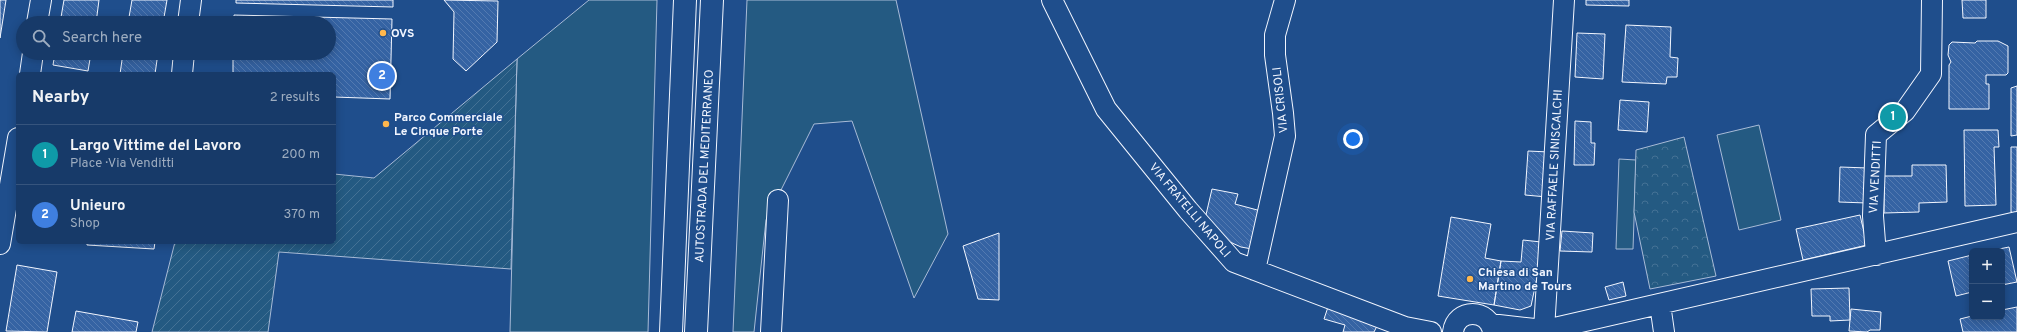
<!DOCTYPE html>
<meta charset="utf-8">
<style>
body{margin:0;font-family:Overpass,sans-serif;background:#244571;color:#f1f3f6}
.controls{position:absolute;right:12px;bottom:12px;display:grid;overflow:hidden;border-radius:6px;box-shadow:0 2px 10px #0003}
.controls button{width:36px;height:36px;display:grid;place-items:center;padding:0;border:0;border-bottom:1px solid #36547d;background:#173a69;color:#f1f3f6;font:20px sans-serif}
.you{position:absolute;left:1353px;top:139px;width:14px;height:14px;margin:-10px;border:3px solid #fff;border-radius:50%;background:#1a73e8;box-shadow:0 0 0 6px #1a73e833}
.badge{display:grid;place-items:center;width:26px;height:26px;border-radius:50%;background:#e69b98;color:#fff;font-size:13px;font-weight:700}
.pin{position:absolute;translate:-50% -50%;border:2px solid #fff;box-shadow:0 1px 4px #0006}
.list{margin:0;padding:0;list-style:none}
h2{display:flex;justify-content:space-between;align-items:center;height:52px;margin:0;padding:0 16px;font-size:17px}
h2 small{font-size:13px;font-weight:400;color:#9eadc0}
.list li{display:grid;grid-template-columns:26px 1fr auto;gap:12px;align-items:center;box-sizing:border-box;height:60px;padding:0 16px;border-top:1px solid #36547d}
.list b{display:block;font-size:15px;white-space:nowrap}
.list p{margin:0;font-size:13px;white-space:nowrap;color:#9eadc0}
.list em{font-size:13px;font-style:normal;color:#9eadc0}
.icon{flex:none;width:22px;height:22px;fill:none;stroke:currentColor;stroke-width:2;stroke-linecap:round;stroke-linejoin:round}
.map{position:relative;flex:none;width:2017px;height:332px;overflow:hidden}
.search{position:absolute;background:#173a69;box-shadow:0 2px 10px #0003;left:16px;top:16px;width:320px;height:44px;display:flex;align-items:center;gap:10px;box-sizing:border-box;padding:0 14px;border-radius:22px;color:#9eadc0;font-size:15px}
.panel{position:absolute;background:#173a69;box-shadow:0 2px 10px #0003;left:16px;top:72px;width:320px;height:172px;border-radius:6px}
.map>svg:first-child{display:block}
.grass{fill:#245a82;stroke:#a8bbd7}
.forest{fill:url(#forest-crowns);stroke:#a8bbd7}
.garden{fill:url(#garden-furrows);stroke:#a8bbd7}
.building{fill:url(#building-back-hatch);stroke:#f2f6ff}
.lines{fill:none;stroke-linecap:round;stroke-linejoin:round}
.minor-casing{stroke:#f2f6ff;stroke-width:22}
.highway-casing{stroke:#f2f6ff;stroke-width:24}
.minor{stroke:#1f4e8c;stroke-width:20}
.highway{stroke:#1f4e8c;stroke-width:22}
.poi-dot{fill:#ffb74d;stroke:#1f4e8c;stroke-width:1.5}
.labels{text-anchor:middle;stroke-width:3;stroke-linejoin:round;paint-order:stroke}
.poi-label{font-size:12px;font-weight:bold;fill:#f2f6ff;stroke:#1f4e8c;text-anchor:start}
.street-label{font-size:12px;fill:#f2f6ff;stroke:#1f4e8c}
</style>
<div class="map">
<svg width="2017" height="332" viewBox="0 0 2017 332">
<defs>
<pattern id="forest-crowns" width="20" height="18" patternUnits="userSpaceOnUse"><rect width="20" height="18" fill="#245a82"/><path d="M2 6a3 3 0 1 1 6 0M12 15a3 3 0 1 1 6 0" fill="none" stroke="#447295"/></pattern>
<pattern id="garden-furrows" width="10" height="10" patternUnits="userSpaceOnUse"><rect width="10" height="10" fill="#245a82"/><path d="M-1 1l2-2M0 10L10 0M9 11l2-2" fill="none" stroke="#447295"/></pattern>
<pattern id="building-back-hatch" width="6" height="6" patternUnits="userSpaceOnUse"><rect width="6" height="6" fill="#3563a3"/><path d="M-1 5l2 2M0 0l6 6M5-1l2 2" fill="none" stroke="#537ab1"/></pattern>
</defs>
<rect width="100%" height="100%" fill="#1f4e8c"/>
<path class="grass" d="M589,0H657L648,332H510L517,59Z
M747,0H896L948,234L914,298L852,121L814,124L766,220L754,332H733Z
M1759,125L1781,220L1739,230L1717,135Z
M1619,159L1636,160L1633,249H1616Z"/>
<path class="forest" d="M1684,137L1716,276L1650,289L1634,212L1636,150Z"/>
<path class="garden" d="M517,59L511,269L279,252L268,332H152L175,242H334V174L374,178Z"/>
<path class="building" d="M0,0H6L0,38Z
M64,0H99L96,23H60Z
M132,0H167L163,23H128Z
M236,0H393V7L236,3Z
M444,0L498,1L497,42L466,71L453,59L454,12Z
M1586,0H1629V6L1586,5Z
M1962,0H1986V18H1963Z
M234,15L392,19L390,99L334,97V74H233V53H329V23H234Z
M1626,25L1671,27L1670,57L1678,58L1677,77H1667L1666,84L1622,82Z
M1577,33L1605,34L1603,79L1575,77Z
M1977,41H1998L2008,46V73L2006,75H1986V84H1989V109H1949V65L1951,62L1948,55L1949,45L1952,42L1975,43Z
M55,53H91L88,71L53,65Z
M123,53H158L155,74H120Z
M2017,86V135L2011,136V88Z
M1620,100L1649,102L1647,132L1618,130Z
M1575,121L1591,122V143H1595L1594,165H1574Z
M1964,130H1998L1999,147H1994L1996,205L1965,206Z
M2011,147H2017V214L2011,212Z
M1528,151L1549,152L1547,197L1525,195Z
M1912,165H1946L1947,202L1919,203V212L1884,213V176H1912Z
M1840,167L1868,168L1867,203L1839,202Z
M1212,189L1238,194L1235,204L1261,211L1252,249L1241,247L1221,238L1205,219Z
M1860,215L1867,245L1803,260L1796,229Z
M1451,217L1491,224L1485,258L1501,261L1494,305L1438,296Z
M1562,231L1593,233L1592,252L1560,251Z
M999,233V300L978,299L963,246Z
M1523,240L1541,242L1539,268L1531,306L1520,310L1494,305L1501,261L1521,262Z
M87,242H155L154,249L87,245Z
M2009,247L2017,282L2002,285V251H1989Z
M1972,255V292L1956,296L1948,261Z
M17,265L57,272L47,332L6,331Z
M1623,282L1626,296L1609,300L1605,287Z
M1849,288L1850,320L1830,321V316H1812L1811,289Z
M1329,304L1378,324L1374,332H1343L1345,325L1324,319Z
M2017,307V332H1963L1960,319L1972,316L2002,317V310Z
M1851,309L1881,312L1880,330H1870L1867,332L1849,331Z
M76,311L138,322L136,332H72Z"/>
<g class="lines">
<defs>
<path id="minor" d="M1052,0L1106,109L1188,210L1234,262L1405,327L1431,332
M37,23L41,0
M188,23L191,0
M30,74L33,53
M182,74L184,53
M0,244L18,138
M1876,255L1873,216L1876,135L1905,111L1931,74L1932,0
M1255,270L1285,136L1283,113L1275,55V35L1285,0
M1660,304L1664,332
M1490,324L1544,330
M1544,330L1564,0
M771,332L778,200
M1453,332C1456,308 1489,308 1493,332
M1537,332L2017,222"/>
<path id="highway" d="M671,332L685,0
M696,332L712,0"/>
</defs>
<use href="#minor" class="minor-casing"/>
<use href="#highway" class="highway-casing"/>
<use href="#minor" class="minor"/>
<use href="#highway" class="highway"/>
</g>
<g class="poi-dot">
<circle cx="383" cy="33" r="4"/>
<circle cx="386" cy="124" r="4"/>
<circle cx="1470" cy="279" r="4"/>
</g>
<g class="labels">
<g class="poi-label">
<text x="391" y="37">OVS</text>
<text x="394" y="121">Parco Commerciale<tspan x="394" dy="14">Le Cinque Porte</tspan></text>
<text x="1478" y="276">Chiesa di San<tspan x="1478" dy="14">Martino de Tours</tspan></text>
</g>
<g class="street-label">
<text transform="translate(1280 100) rotate(-96)" y="4">VIA CRISOLI</text>
<text transform="translate(1554 165) rotate(-87)" y="4">VIA RAFFAELE SINISCALCHI</text>
<text transform="translate(704 166) rotate(-87)" y="4">AUTOSTRADA DEL MEDITERRANEO</text>
<text transform="translate(1875 177) rotate(-87)" y="4">VIA VENDITTI</text>
<text transform="translate(1190 210) rotate(50)" y="4">VIA FRATELLI NAPOLI</text>
</g>
</g>
</svg>
<div class="controls">
<button>+</button>
<button>−</button>
</div>
<div class="you"></div>
<div class="pin badge" style="left:1893px;top:117px;background:#0f9aa8">1</div>
<div class="pin badge" style="left:382px;top:76px;background:#3f7fe0">2</div>
<div class="search"><svg class="icon" aria-label="search" viewBox="0 0 24 24"><circle cx="10" cy="10" r="6"/><path d="M15 15l6 6"/></svg>Search here</div>
<section class="panel">
<h2>Nearby<small>2 results</small></h2>
<ul class="list">
<li><span class="badge" style="background:#0f9aa8">1</span><div><b>Largo Vittime del Lavoro</b><p>Place · Via Venditti</p></div><em>200 m</em></li>
<li><span class="badge" style="background:#3f7fe0">2</span><div><b>Unieuro</b><p>Shop</p></div><em>370 m</em></li>
</ul>
</section>
</div>
